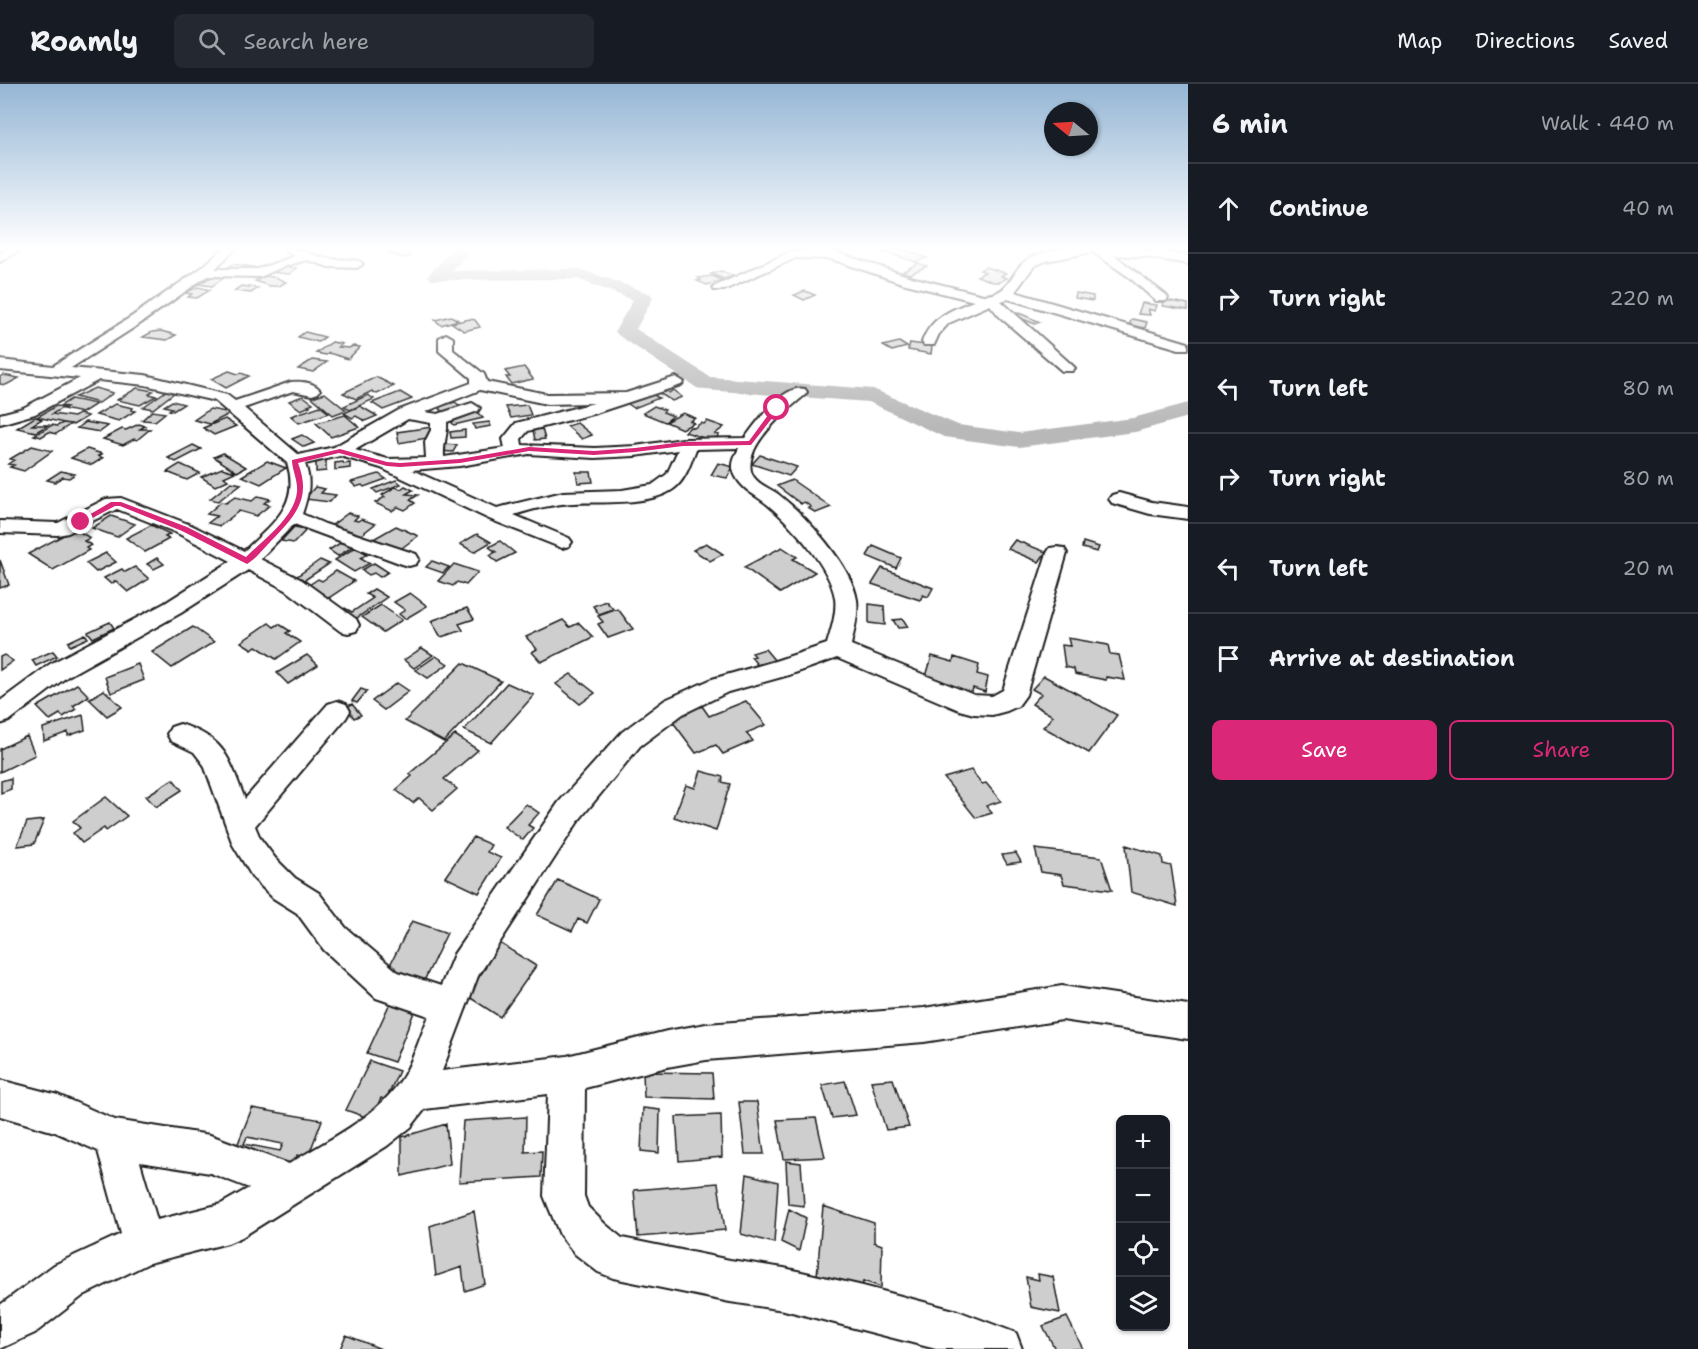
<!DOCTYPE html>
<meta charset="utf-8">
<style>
body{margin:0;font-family:"Shantell Sans",sans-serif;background:#242831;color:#f1f3f6}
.controls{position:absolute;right:18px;bottom:18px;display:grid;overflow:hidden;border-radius:9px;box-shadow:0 2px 4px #0004}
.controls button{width:54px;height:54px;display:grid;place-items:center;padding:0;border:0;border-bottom:2px solid #363941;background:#171b24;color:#f1f3f6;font:30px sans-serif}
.compass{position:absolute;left:1044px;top:18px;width:54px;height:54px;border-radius:50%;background:#171b24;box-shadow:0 2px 4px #0004;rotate:288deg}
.stop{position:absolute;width:18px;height:18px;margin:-14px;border:4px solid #db2777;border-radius:50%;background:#fff}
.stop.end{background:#db2777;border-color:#fff;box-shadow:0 2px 6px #0008}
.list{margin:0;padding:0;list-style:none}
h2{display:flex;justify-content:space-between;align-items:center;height:78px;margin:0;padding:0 24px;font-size:26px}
h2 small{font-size:20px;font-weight:400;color:#9ea1a6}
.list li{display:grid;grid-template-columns:39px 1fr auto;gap:18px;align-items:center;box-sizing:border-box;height:90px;padding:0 24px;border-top:2px solid #363941}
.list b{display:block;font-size:22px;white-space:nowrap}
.list em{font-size:20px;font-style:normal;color:#9ea1a6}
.actions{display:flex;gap:12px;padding:18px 24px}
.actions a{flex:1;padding:14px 0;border:2px solid #db2777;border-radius:9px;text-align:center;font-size:21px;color:#db2777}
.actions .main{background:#db2777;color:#fff}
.icon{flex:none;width:33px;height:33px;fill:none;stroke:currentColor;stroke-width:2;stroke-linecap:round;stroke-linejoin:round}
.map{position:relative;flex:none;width:1188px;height:1265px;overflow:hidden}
header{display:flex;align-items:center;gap:36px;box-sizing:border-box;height:84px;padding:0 30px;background:#171b24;border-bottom:2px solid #363941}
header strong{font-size:28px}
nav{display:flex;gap:33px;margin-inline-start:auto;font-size:21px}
.search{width:420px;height:54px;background:#242831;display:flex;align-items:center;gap:15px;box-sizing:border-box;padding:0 21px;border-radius:9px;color:#9ea1a6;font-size:22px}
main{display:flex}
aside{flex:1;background:#171b24}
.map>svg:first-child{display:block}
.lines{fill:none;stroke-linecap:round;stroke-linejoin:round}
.river{fill:#b8b8b8;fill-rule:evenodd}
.building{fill:#cecece;stroke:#1c1c1c;stroke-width:1.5;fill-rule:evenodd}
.minor-casing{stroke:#1c1c1c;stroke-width:4}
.minor{fill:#fff;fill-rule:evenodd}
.route{fill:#db2777}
</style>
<header>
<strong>Roamly</strong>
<div class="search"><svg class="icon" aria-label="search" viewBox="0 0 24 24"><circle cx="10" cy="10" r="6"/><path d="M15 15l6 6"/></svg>Search here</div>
<nav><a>Map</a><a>Directions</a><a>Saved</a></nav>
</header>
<main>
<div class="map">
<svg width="1188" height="1265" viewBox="0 0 1188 1265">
<rect width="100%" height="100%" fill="#fff"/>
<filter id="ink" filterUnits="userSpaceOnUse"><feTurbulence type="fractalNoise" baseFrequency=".0167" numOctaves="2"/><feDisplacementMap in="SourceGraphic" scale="12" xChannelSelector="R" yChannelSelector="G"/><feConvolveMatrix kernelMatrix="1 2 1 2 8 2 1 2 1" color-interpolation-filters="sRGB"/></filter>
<g filter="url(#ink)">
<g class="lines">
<path class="river" d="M454,164H472L452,187L580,185L651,210L653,214L636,245L710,293L873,305L958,341L1019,349L1133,334L1188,319V333L1135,348L1019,363L944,353L869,318L705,306L697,304L618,251L615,247L633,216L578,195L431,196L428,192L431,188Z"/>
</g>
<path class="building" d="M402,164L411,172L403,174L387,169L392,165Z
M872,164H900L927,174L916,178Z
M918,179L927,182L910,190L902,188Z
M233,180L238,181L253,183L246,188L224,186Z
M276,182L297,184L289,190L268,188Z
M985,183L1006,189L1001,192L1007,194L1000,198H993L977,192L985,188L980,186Z
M721,187L734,192L724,195L711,190Z
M213,192L225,193L212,202L198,200Z
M266,192L277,194L286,198L279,202H269L255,197Z
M712,192L722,196L707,201L697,197L701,196L698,194Z
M241,202L258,204L251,209L234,207Z
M198,203L210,206L197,214L188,213L192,210L185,209Z
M805,207L815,211L804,216L794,211Z
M1076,209L1093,212V217L1075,214Z
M1164,216L1188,220V226L1163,222Z
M1142,219L1157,221L1155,227L1148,225L1150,231L1138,230Z
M1019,229L1040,238L1035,240L1013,231Z
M451,232L458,236L441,241L435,236Z
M470,235L475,236L480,243L464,247L452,239Z
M1132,235L1147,238L1145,244L1129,241Z
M161,247L176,251L167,256L143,253L152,248Z
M305,248L325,253L318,258L298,253Z
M332,258L342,260L338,263L349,264L353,262L360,263L348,275L329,269L326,271L316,269Z
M899,258L907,263L892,267L883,262Z
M910,259L932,262L931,270L908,266Z
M312,276L327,278L313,288L298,285Z
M524,283L533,295L511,300L506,293H510L505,287Z
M229,287L238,290L241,289L249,292L226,304L211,295Z
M3,291L19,294L6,301L0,300V293Z
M376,293L394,302L377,310L372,307L356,315L343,309Z
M95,304L113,309L99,319L75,313Z
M137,304L153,307L149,310L156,312L140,321L117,316Z
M673,306L682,313L672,317L659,309L666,307L669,309Z
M166,307L175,308L153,325L143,323Z
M400,308L412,315L383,326L372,319Z
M325,309L346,326L333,331L312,313Z
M650,309L659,314L634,324L625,318Z
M368,311L374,315L350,326L344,322Z
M303,312L313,319L308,321L310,322L301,326L289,317Z
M71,315L96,320L82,329L63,325L67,323L60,322Z
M172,317L184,320L173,327L169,326L172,324L164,322Z
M455,318L463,324L446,330L438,323Z
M115,320L133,324L131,326L135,327L119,337L96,331Z
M527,321L531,331L511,334L506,323Z
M56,322L64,323L52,330L74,333L79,330L88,332L73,341L37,333Z
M320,322L329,329L299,339L291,332Z
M360,322L377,332L365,337L356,332L352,334L344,329Z
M654,322L665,326L663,328L673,332L665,338L643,329Z
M210,325L231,329L210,340L194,336Z
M475,326L483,334L454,341L447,333Z
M152,327L165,329L155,337L142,336Z
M683,329L695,334L690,337L694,339L682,345L666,338Z
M345,331L359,343L331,353L316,339Z
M35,333L42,335L32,341H48L36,348L17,344Z
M225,335L236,342L214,351L203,344Z
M707,337L724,343L715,350L719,351L713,357L685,348L690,343L694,344L701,339L704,340Z
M85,338L108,342L100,348L77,344Z
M489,338L491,342L475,345L473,340Z
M63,339L71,340L56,350L49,348L41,353L34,351L52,341L57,342Z
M577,339L592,351L582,355L567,342Z
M139,340L145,342L140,345H150L137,356L134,355L123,361L103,355L122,345L126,346Z
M432,343L433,353L399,359L397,348Z
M542,345L545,355L535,356L533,346Z
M465,346V353L451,354L450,348Z
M302,351L314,359L304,363L292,355Z
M442,360L457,361L453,368L438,367Z
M193,361L201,365L176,378L168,374Z
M32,362L52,367L24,387L10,383L14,381L8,380L14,376L10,375Z
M87,365L102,370L98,372L103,374L92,381L71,374Z
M223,369L246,383L237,388L214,373Z
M760,371L797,383L789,392L752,380Z
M326,376V387L316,388V377Z
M267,377L286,384L261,400L242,392Z
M343,378L344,380L350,379V384L335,386V379Z
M718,379L733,383L727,394L711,391Z
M180,380L200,389L187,396L167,388Z
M222,384L235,388L224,393L228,396L215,402L201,393Z
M61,387L75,390L69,394L63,393L55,398L47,396Z
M576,388H591L593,398L578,399Z
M379,390L386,395L364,403L362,401L356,403L351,398Z
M396,396L401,400L377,409L373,405Z
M792,396L831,423L816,429L808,424L811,423L804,418L801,420L777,402Z
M231,398L241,400L218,417L210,415Z
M405,402L413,406L406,410L418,411L410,416L415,419L405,426L398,423L392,427L375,419L385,413L382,411L395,403L401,405Z
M315,403L325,405L321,409L336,411L330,418L305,415Z
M258,412L270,415L264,419L270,421L256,432L239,427L220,442L208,439L217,432L207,430L221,418L226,419L235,413L252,417Z
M348,429L358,432L354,436L358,437L361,435L375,440L361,451L348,446L344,450L331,442Z
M111,432L135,440L117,453L92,444Z
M151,441L170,450L165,453L169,455L145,468L126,454Z
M396,442L418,452L395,469L370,457Z
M294,443L307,445L294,459L281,457Z
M75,445L90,454L84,457L91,461L86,464L89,466L53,486L28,470Z
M477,450L491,458L474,468L460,460Z
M345,456L354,462L338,472L329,466Z
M1015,456L1046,468L1039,478L1008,465Z
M500,457L515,469L497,478L490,471L496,468L489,463Z
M1083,458L1099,463L1097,468L1082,464Z
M706,459L723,470L710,477L693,466Z
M873,462L901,474L896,484L867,472Z
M356,463L367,470L361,474L370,479L354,488L335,476Z
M782,463L797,473L793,475L815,488L780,509L744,483Z
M106,469L116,478L96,488L86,479Z
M157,474L164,480L154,485L147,480Z
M0,476L9,501L0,504Z
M320,476L329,480L300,499L293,495Z
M432,477L449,483L443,489L426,483Z
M374,479L388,488L380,493L374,489L369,491L362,486Z
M454,480L478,488L466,501L457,498L453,502L438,497Z
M135,483L149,495L128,508L116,497L111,500L104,494L122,485L125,488Z
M882,484L933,504L928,513L923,511L920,516L872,500Z
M336,487L354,497L327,515L306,503L318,495L322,497Z
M374,505L387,513L351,538L337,529L345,524L352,528L373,514L366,510Z
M410,509L427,522L405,535L399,530L405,526L394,518Z
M606,517L613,525L599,530L593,522Z
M869,520L884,522L885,541L869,539Z
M381,521L402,536L383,548L362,533Z
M467,524L474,535L459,540L463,546L441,553L431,537Z
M618,525L633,545L608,554L598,540L603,538L598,532Z
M903,535L908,543L898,544L893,536Z
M563,536L570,543L579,539L593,553L541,578L532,568L537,565L526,553Z
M110,538L114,544L93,554L88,548Z
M269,539L274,543L279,540L290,547L286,549L300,558L276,575L256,562L252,565L241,558Z
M193,543L214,558L172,584L152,568Z
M85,550L88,554L70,562L68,558Z
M1068,554L1108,561L1110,570L1119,571L1125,596L1106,593V596L1075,590L1074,585L1065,583L1062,561L1070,562Z
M422,564L433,571L414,584L404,576Z
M765,565L775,577L759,583L751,573L755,572L752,569Z
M53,567L57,572L36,582L32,576Z
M4,571L13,577L0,586V573Z
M307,571L318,581L288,600L277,589Z
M436,572L448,580L428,594L416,586Z
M932,572L953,578L954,573L979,581L977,590L988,593L985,608L973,604L971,611L925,596Z
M463,579L501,597L444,658L405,637Z
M138,580L144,596L111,609L105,593Z
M571,590L595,609L580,620L556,600Z
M1044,592L1117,631L1089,669L1043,643L1053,632L1032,620L1041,610L1032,605Z
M397,599L409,607L384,626L372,617Z
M507,599L534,611L491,659L464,646Z
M77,600L89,612L73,622L76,625L63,633L60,630L50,636L37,623Z
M361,605L367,607L357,619L352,617Z
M104,606L122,623L107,632L89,615Z
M746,617L766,641L746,649L753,657L723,670L716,661L696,669L670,634L702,622L709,632Z
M352,620L361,631L354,634L346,623Z
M83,631L85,646L68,652V648L44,657L43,644Z
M455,651L478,666L444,695L457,705L433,726L419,714L413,719L396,706L412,692L409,690Z
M27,652L35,671L0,688V665Z
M971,686L982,700L986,699L1001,717L986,722L992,729L976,734L944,694Z
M701,687L723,693L722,698L730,700L716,747L674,733L686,701L695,704Z
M11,694V705L1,709V697Z
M173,695L182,706L156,723L146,712Z
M106,713L127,732L106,747L104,744L82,759L73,749L80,744L73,737Z
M526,720L539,729L528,741L533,744L523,756L504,743Z
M44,736L34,760L17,762L27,738Z
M473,753L491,761L487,768L501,774L479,809L445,793Z
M1126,761L1162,772L1163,780L1171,782L1177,822L1131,808Z
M1035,765L1101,773L1112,806L1064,800L1061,791L1041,788Z
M1016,769L1021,778L1007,780L1002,771Z
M558,796L599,815L587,839L578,835L572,847L537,831Z
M412,837L447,849L422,901L386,889Z
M495,856L536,882L500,933L466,911L486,883L479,879Z
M390,919L415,926L394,978L367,969Z
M370,977L399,987L386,1016L381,1014L371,1035L346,1026Z
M643,988L712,989L714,1015L644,1013Z
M893,995L909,1043L886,1046L871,997Z
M845,997L856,1031L832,1034L822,1001Z
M739,1018H757L764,1070H745Z
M252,1024L322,1036L308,1073L297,1071L293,1083L233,1072ZM247,1053L283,1060L280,1067L244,1060Z
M643,1024L660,1026L659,1069L641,1067Z
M721,1031L722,1073L679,1077L676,1033Z
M526,1033L525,1068L542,1067L541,1093L459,1098L463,1037Z
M816,1034L825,1073L784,1075L777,1036Z
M446,1040L450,1080L402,1092V1053Z
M786,1077L801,1079L804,1122L788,1120Z
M747,1090L778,1098L774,1159L741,1150Z
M718,1099L725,1146L638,1153L634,1106Z
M823,1122L874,1139V1158L882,1161L881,1203L863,1197L862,1207L817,1192Z
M789,1125L806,1134L799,1167L781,1158Z
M474,1127L485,1200L465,1207L462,1183L436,1192L430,1142Z
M1038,1190L1053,1193L1060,1229L1031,1223L1026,1193L1039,1196Z
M1067,1233L1083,1265H1055L1043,1242Z
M346,1251L381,1265H340Z"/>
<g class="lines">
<defs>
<path id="minor" d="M9,164H24L0,178V169Z
M224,164H236L215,185H258L295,172L286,168L285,164C302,164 315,173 331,175C341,177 355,173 363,180L357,184L329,183L307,176L285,182L260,193L207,192L141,239L71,284L145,291L227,311L235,317L291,298C301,297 314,298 320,306L318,309L312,311L293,307L244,324L299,371L334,363L399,326L471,299V294L439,267V254L446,250L453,254V266L484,290L487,298L547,310L626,309L676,293L684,298L681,301L596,329L528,347L521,355L522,361L595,364L635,362L683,355L745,354C756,339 784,299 805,305L807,308L805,311C787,326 745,360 751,387C754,399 769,404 778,410C805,431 852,482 857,516C859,530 854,547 851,561L974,611L992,612L1003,606L1047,469L1050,464L1057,463L1064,464L1067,469L1026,611L1018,622L1007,627L992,631L974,630L959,626L837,574L789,591L728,608L683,630L640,662L579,736L478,892L442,987L567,972L667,947L706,940L924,924L1062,902L1188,921V955L1062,936L924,958L706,976L667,983L585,1004L584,1112L588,1123L605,1140L622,1154L730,1176L784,1184L863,1202L958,1227L1016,1249L1022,1265H936L784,1226L730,1218L613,1194L598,1188L575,1170L560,1151L544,1112L548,1010L425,1025L411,1043L387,1062L242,1153L228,1159L149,1179L84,1211L35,1249L0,1265V1221L54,1181L121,1150L98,1067L55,1048L0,1032V996L58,1011L115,1036L210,1051L289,1080C327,1056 375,1035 401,996C413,978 420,952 429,932L376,914L324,866L297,829L273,814L253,794L233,761L204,681L194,668L171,657L167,650L171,643L180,640C226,655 228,673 245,715L328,620L337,617L346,620L350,627L346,634L255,742L260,754L275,774L295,794L319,809L346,844L398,888L441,902L454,870L559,718L622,648L665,616L712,595L775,577L827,560C831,546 837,529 835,514C830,483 792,441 768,421C756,411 742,406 735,391C730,381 735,373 739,364L696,365C691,378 687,392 677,402C654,423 602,417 573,419C553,420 533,425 514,431L569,454L572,458L569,462L562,464L489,435L381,384L340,372L305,380C312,399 308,412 302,430L325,440L416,470L419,475L416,480L409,482L402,480L294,440L260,475L302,496L356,535L359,541L356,547L348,549L340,547L286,506L248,486L181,529L68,592L9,637L0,640V617L50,580L165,519L231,477L177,449L117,425L68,449L58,451L0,449V437L58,439L106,415L121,414L191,441L244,467C271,441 301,421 287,379L215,317L145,301L99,296L35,330L0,340V330L23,324L80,294L0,286V276L53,282L131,233L200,185ZM480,306L547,320L594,319L516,339L503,355L505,364L444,373C443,358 448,351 447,338L478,327L480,324L472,319L438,330L425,328ZM408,335L431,339V346L425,358L426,374L388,375L355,366ZM678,366L667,390L652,401L622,406L563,408L497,424L412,386L460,382L529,370L595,374L635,372ZM140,1078L210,1089L249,1104L221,1120L157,1136Z
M806,164H823L911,193L983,211C1014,211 1009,183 1032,173C1076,155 1142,164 1188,172V180L1148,173L1114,171L1166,211L1168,214L1166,217H1156L1129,193L1093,168L1046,177L1034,182L1015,208L1188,259V265H1179L1008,215L1001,217L1072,281L1075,284L1072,287H1062L1000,233L990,221L949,239L939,250L934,261H924L922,258C930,234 952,225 974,217L902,199L831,175L796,174L724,206H714L713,203L790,168L809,167Z
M1119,409L1152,418L1188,423V435L1150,430L1112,419L1109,415L1112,411Z"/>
</defs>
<use href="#minor" class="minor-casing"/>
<use href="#minor" class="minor"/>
</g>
</g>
<linearGradient id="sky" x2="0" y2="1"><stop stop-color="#95b6d5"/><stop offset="0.48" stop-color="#fff"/><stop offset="1" stop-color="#fff" stop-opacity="0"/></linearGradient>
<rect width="1188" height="342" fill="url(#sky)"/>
<path class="route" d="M774,323L780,324L751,361L683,362L635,368L594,371L529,367L460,379L400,383L387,382L339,369L298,379C312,415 295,432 271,457C264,464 256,475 247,480L182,447L120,422H115L83,439L77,438L111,418H121L187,443L246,473C264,455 294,434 297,408C298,396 292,386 292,376L340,365L387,378L400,379L460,375L529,363L594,367L635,364L683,358L749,357Z"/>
</svg>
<div class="controls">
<button>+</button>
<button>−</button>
<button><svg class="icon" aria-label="locate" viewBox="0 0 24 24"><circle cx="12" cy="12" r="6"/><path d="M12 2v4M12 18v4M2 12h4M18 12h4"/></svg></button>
<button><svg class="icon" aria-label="layers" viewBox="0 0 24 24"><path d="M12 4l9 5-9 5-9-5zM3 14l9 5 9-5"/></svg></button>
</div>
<svg class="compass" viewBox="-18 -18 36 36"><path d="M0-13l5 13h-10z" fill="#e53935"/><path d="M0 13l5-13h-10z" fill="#9ea1a6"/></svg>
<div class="stop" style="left:777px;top:324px"></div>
<div class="stop end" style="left:81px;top:438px"></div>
</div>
<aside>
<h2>6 min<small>Walk · 440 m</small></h2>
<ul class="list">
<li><svg class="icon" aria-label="ahead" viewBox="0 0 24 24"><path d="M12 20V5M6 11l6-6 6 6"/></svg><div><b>Continue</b></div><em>40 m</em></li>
<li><svg class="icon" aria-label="right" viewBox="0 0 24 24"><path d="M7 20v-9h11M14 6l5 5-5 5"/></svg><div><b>Turn right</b></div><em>220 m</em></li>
<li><svg class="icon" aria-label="left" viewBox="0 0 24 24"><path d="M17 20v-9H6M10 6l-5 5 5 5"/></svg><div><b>Turn left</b></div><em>80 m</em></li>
<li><svg class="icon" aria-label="right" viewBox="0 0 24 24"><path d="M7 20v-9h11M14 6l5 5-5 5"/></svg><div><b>Turn right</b></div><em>80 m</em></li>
<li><svg class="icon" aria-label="left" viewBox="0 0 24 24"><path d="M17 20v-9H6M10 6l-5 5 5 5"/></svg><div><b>Turn left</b></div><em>20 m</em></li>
<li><svg class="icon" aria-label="arrive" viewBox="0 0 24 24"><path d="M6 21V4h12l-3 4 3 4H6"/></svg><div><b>Arrive at destination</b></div></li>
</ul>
<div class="actions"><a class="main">Save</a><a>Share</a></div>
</aside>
</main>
